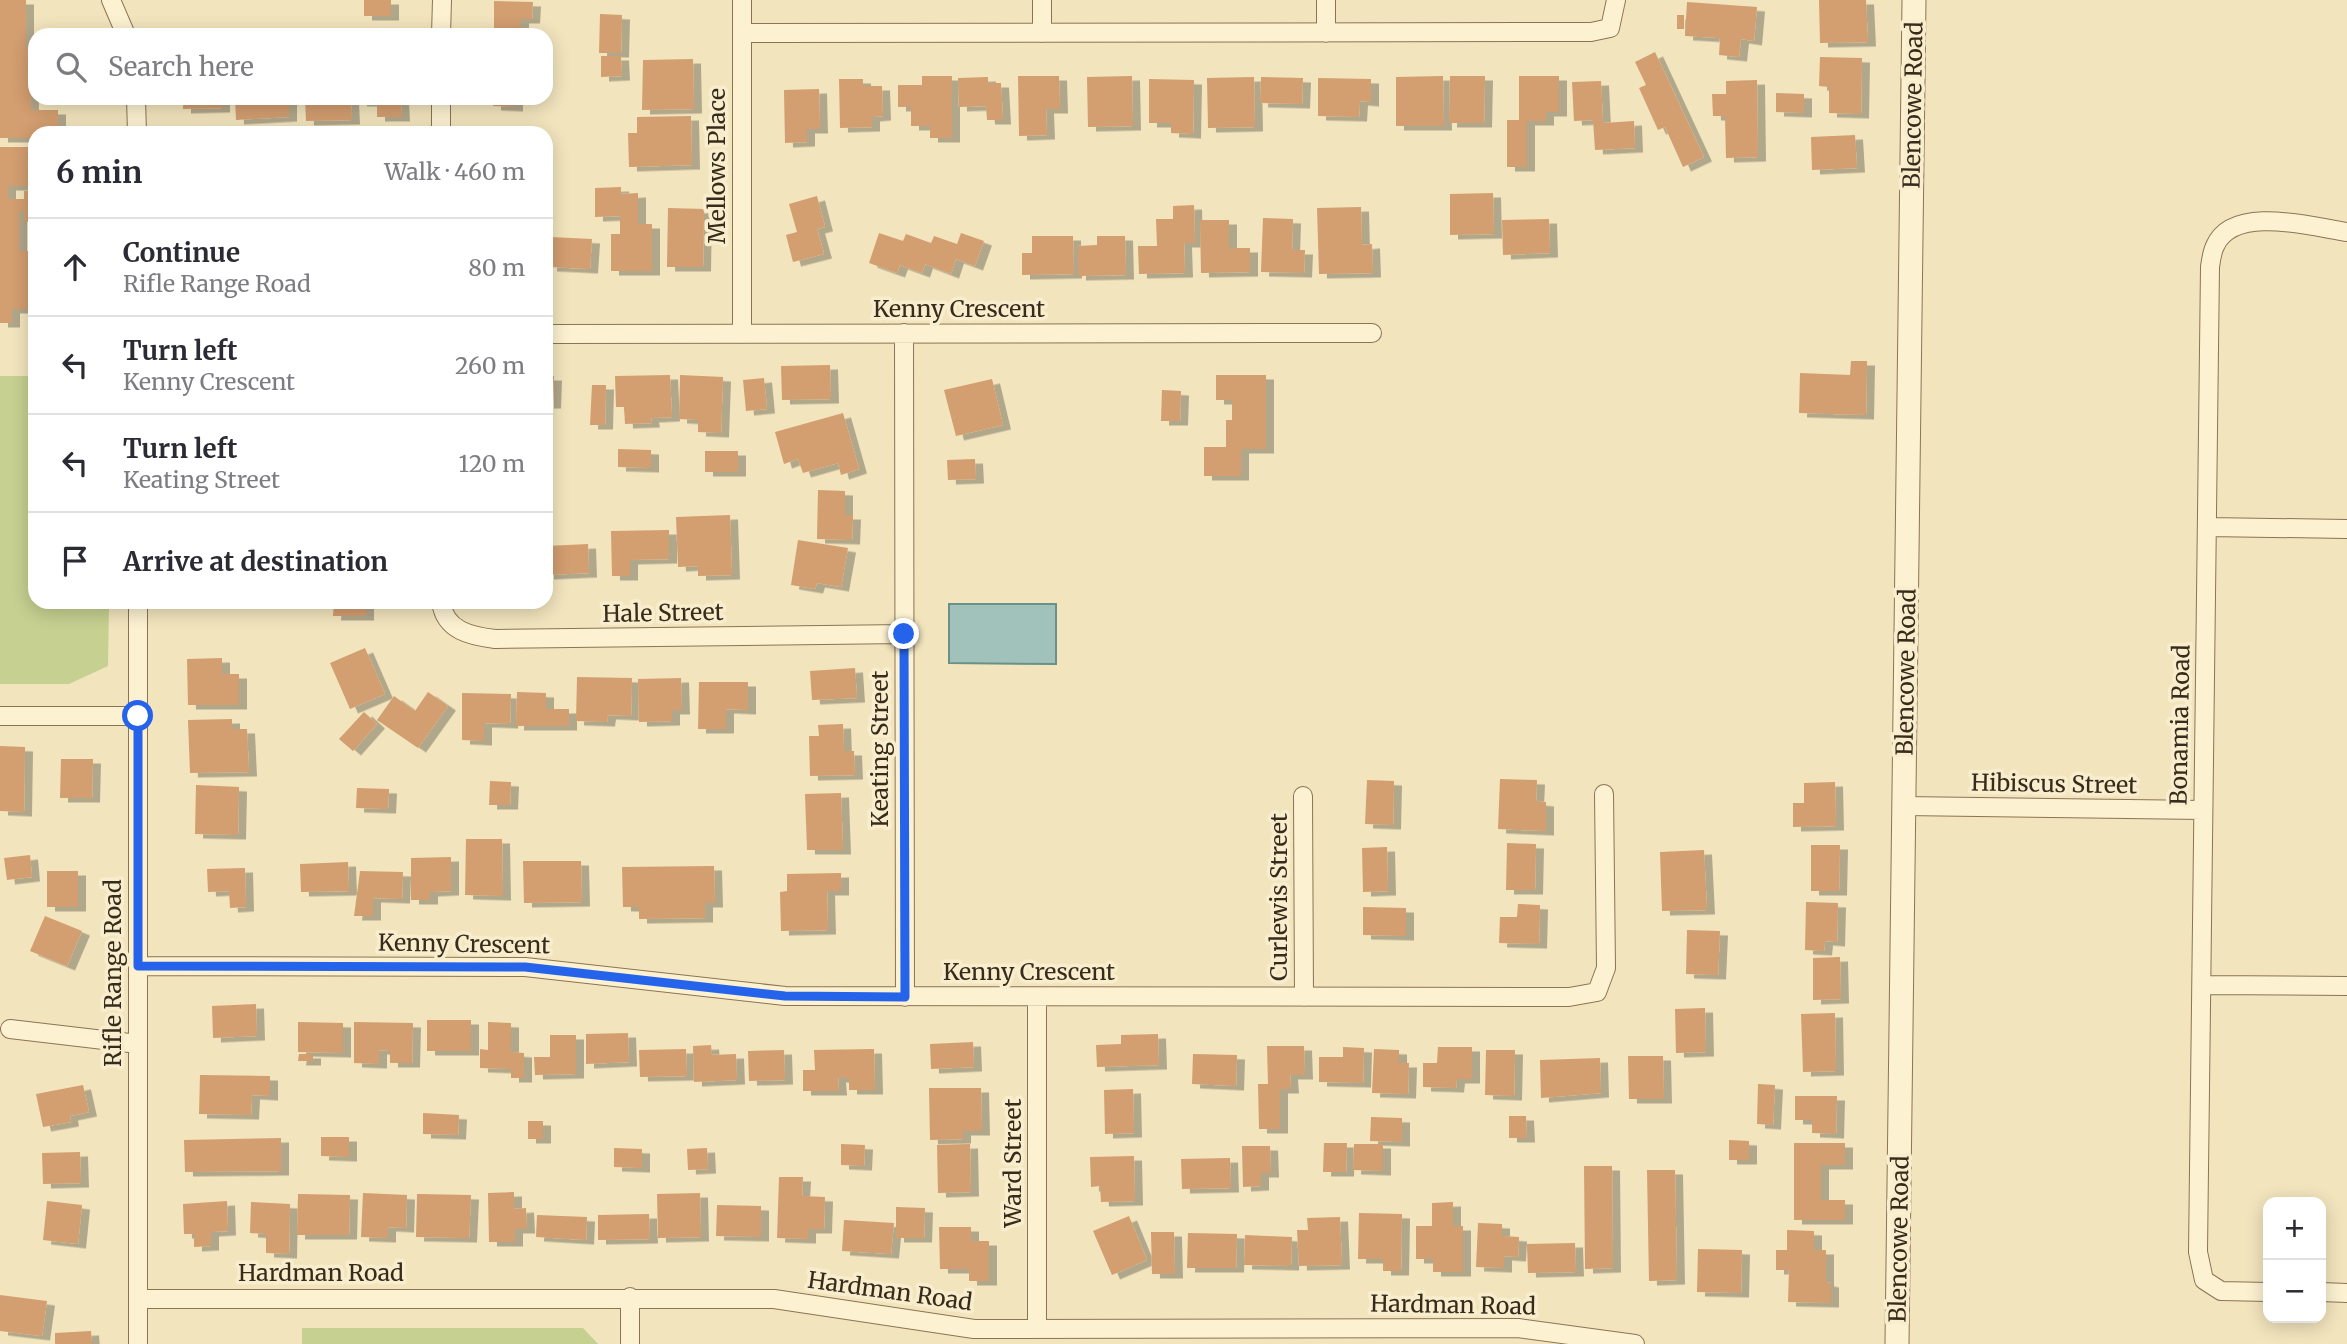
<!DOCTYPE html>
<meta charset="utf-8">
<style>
body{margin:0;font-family:Merriweather,serif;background:#f7f7f7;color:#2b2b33}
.controls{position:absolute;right:21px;bottom:21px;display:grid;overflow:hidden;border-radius:14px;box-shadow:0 4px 18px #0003}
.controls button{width:63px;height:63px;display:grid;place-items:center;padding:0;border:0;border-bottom:2px solid #e1e1e2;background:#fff;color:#2b2b33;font:35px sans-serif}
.stop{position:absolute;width:21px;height:21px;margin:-16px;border:5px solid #2563eb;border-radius:50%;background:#fff}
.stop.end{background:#2563eb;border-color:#fff;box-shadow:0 2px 7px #0008}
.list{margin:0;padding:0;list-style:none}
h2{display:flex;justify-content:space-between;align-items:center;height:91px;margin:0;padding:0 28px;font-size:30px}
h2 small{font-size:23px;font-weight:400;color:#7c7c81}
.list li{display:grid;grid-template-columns:46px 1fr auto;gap:21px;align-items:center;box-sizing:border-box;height:98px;padding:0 28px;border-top:2px solid #e1e1e2}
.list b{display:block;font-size:26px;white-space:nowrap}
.list p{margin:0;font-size:23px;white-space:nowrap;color:#7c7c81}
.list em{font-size:23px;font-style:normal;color:#7c7c81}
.icon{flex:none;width:38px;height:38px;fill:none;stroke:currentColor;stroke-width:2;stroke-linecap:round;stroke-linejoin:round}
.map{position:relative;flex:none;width:2347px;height:1344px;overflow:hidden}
.search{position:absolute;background:#fff;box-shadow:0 4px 18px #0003;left:28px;top:28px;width:525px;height:77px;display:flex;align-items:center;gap:18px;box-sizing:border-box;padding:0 24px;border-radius:21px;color:#7c7c81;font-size:26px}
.panel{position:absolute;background:#fff;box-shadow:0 4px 18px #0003;left:28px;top:126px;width:525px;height:483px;border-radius:21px}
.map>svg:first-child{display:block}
.green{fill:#c6d090}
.water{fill:#a1c2ba;stroke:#689189;stroke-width:2}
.building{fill:#d39e6f;filter:url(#shadow)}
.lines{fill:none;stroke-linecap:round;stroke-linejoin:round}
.minor-casing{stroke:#8b7455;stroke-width:20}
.tertiary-casing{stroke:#8b7455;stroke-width:25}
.minor{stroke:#fcf1d1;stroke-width:18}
.tertiary{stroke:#fcf1d1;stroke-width:23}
.route{stroke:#2563eb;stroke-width:9}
.labels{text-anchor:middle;stroke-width:7;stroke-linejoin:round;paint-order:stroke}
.street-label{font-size:23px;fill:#392b1b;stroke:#f8eecd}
</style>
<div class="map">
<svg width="2347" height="1344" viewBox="0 0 2347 1344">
<defs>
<filter id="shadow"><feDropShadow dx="8" dy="4.5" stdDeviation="0" flood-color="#0004"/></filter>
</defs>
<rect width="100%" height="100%" fill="#f2e4bd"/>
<path class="green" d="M0,376H35V602H109L108,666L69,684H0Z
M302,1328H583L598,1344H302Z"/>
<path class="water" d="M949,604H1056V664L949,663Z"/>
<path class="building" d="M0,0H26V49H30L31,110H58V133H35V138H0Z
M364,0H391V16H364Z
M1819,0H1866L1868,42L1820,43Z
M494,1L533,2L532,19H521V35H494Z
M1687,2L1757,7L1754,41L1741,39L1739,57L1719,55L1720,38L1685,36Z
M600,14L622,15L621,53H599Z
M1677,15H1684V29H1677Z
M303,28H325L324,35H303Z
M1655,52L1704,157L1683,167L1665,127L1658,130L1639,88L1646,85L1635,62Z
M601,56H621L622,76L601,77Z
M1820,57L1862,58L1861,114L1829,113V87L1819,86Z
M693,59L694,109L642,110L643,60Z
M922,76H952V138H930V126H911V107H898V85H922Z
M1018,76H1059L1060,109H1046L1047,135L1019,136Z
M1132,76L1133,126L1088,127L1087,77Z
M1443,76L1444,126H1396V77Z
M1450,76H1485L1484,123H1449Z
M1519,76H1559V112H1546V121H1527V167H1507V120H1519Z
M988,77V83H1001L1003,120H987L986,106L959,107L958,78Z
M1254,77L1255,127L1208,128L1207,78Z
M1261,77L1303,78L1302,104L1260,103Z
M1318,78L1371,79V102L1360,101L1359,117L1318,116Z
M839,79H863V86H882L883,116L872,117V127L840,128Z
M1149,79L1194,80L1193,134L1171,133V123H1149Z
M1757,80L1758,157L1726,158L1725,116H1713L1712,94H1726V81Z
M1601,81L1603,123L1634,121L1635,148L1595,150L1593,120L1574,121L1572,82Z
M819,89L820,129H807V142L785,143L784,90Z
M1776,93L1804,94V113L1776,112Z
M183,98H222V108L183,109Z
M235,98H289V117L236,120Z
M305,98H351L352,120L306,121Z
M359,98H401L402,117H377V102H359Z
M493,98H515V107L493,106Z
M691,116L692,165L629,167L628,133H637V117Z
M1855,135L1857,168L1812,170L1811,137Z
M0,147H35V186H8V199H24V191H35V222H24V211H19V251H35V309H12V323H0Z
M621,187V194L638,193V224H652V271H611V234H620V216L595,217V188Z
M1493,193L1494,234L1450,235V194Z
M817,196L825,227L817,229L824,254L793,262L786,235L797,232L789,204Z
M1194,205L1195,243H1184L1185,273L1139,274L1138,246H1157L1156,219H1173V206Z
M1361,207L1362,245L1372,244L1373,273L1319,274L1317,208Z
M668,208L704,209L703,267H667Z
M1263,218L1293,219L1292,250H1305L1304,273L1261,272Z
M1549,219L1550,253L1503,255L1502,220Z
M1200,220H1229V248H1250V272L1201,273Z
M879,233L903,241L906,234L931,243L934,236L957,244L961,233L984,241L975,266L956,259L951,274L925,264L922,273L900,265L897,273L869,263Z
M1032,236H1073L1074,274L1022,275V253H1032Z
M1097,236H1125L1126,275L1078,276V246L1097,245Z
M550,237L592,239L590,269L549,267Z
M1851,361H1867L1866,415L1799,413L1800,373L1850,375Z
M830,365L831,399L782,400L781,366Z
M670,375L672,417L651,418L652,423L625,424L624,407H616L615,376Z
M680,375L723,377L721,433L698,432V420L679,419Z
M1216,375H1266V449H1241V476H1204V447H1226V420H1232V400H1216Z
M546,376H554L553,404H546Z
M764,378L767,409L746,411L743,380Z
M992,379L1003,425L956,436L944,390Z
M592,385H606L605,425H590Z
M1162,390L1181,391L1180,421H1161Z
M843,413L859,469L841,475L838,463L803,473L798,459L784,464L775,432Z
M618,449L651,450V468L618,467Z
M705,451H738V472H705Z
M975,459L976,479L948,480L947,460Z
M818,490L845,491V515H853L852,540L817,539Z
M730,515L732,575L698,576V566L678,567L676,517Z
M669,530V559L630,560V576H612L611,531Z
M798,540L848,548L841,587L817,583L815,589L791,585Z
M588,544L589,573L546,575V546Z
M334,602H366V616H333Z
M365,648L385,694L350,709L330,663Z
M222,658V674H239V705H188L187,659Z
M855,668L857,698L812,700L810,671Z
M577,677L632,678L631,716L608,715L607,722L576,721Z
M681,678L682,710H672V721L639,722L638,679Z
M699,682H748V710L726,709V729H698Z
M428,692L448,706L418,748L377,720L394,696L415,711Z
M517,692L546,693V709H569V726H516Z
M462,693L511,694L510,724L484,723V741L462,740Z
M364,712L377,724L353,751L339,739Z
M232,719V729H247L249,772L190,773L188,720Z
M843,724L844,751H854L855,775L810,776L809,736H819L818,725Z
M0,746L25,747L24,812L0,811Z
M61,759H93L92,798H60Z
M1500,779L1537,780L1536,801L1546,802V831L1498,829Z
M1367,780L1394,781L1393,825L1365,824Z
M490,781L511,782L510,805H489Z
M1835,782L1836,826L1793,827V803H1804V783Z
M196,785L239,787L238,835L195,834Z
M357,788L389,789L388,809L356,808Z
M841,793L843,850H807L805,794Z
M466,839H502L503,896L465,895Z
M1507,843L1536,844L1535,890H1506Z
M1811,845H1840L1839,891H1811Z
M1387,847L1388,891L1363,892L1362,848Z
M1704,850L1707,910L1662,911L1660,852Z
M30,855L32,877L7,880L4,858Z
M451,857V891L430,892V900H411V858Z
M523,861H581L582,902L524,903Z
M348,862L349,891L301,892L300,864Z
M714,866L715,903H705V918L639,919V907H623L622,867Z
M245,868L246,907L230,908L229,891L208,892L207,869Z
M47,871H78V907H47Z
M360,871L403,872L402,899L373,898V916H354Z
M841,873V891H827L828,930L781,931L780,892L787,891V874Z
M1806,902L1838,903L1837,942L1825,941L1824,951L1805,950Z
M1518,904L1540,905L1539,944L1499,943L1500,917H1517Z
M1363,907L1406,908V936L1363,935Z
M45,916L82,931L67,966L30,951Z
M1687,930L1720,931L1718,975L1686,974Z
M1840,957L1841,999L1813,1000V958Z
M256,1004L257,1036L213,1038L212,1006Z
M1705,1008L1706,1052L1676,1053L1675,1009Z
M1835,1013L1836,1071L1803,1072L1801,1014Z
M427,1020H471V1051H427Z
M298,1022L343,1023V1053L298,1052Z
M354,1022L413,1023L412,1063H390V1051L379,1050V1064L354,1063Z
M488,1022L511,1023V1052L524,1053V1078H511V1069L480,1068V1049L488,1050Z
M628,1033L629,1062L586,1064V1034Z
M1158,1034L1159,1065L1097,1067L1096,1045L1121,1044V1035Z
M550,1035H576V1074L535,1075L534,1057H550Z
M973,1042L974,1067L931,1069L930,1044Z
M711,1045L712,1055L736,1054L737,1080L694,1082L693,1046Z
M1267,1046H1304L1305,1075H1290L1291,1089H1280V1129H1259L1258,1084H1268Z
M1343,1047L1364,1048L1363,1083L1319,1082V1057H1343Z
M1438,1047H1472V1079H1457L1456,1088L1423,1087V1063H1437Z
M686,1049L687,1076L640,1077L639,1050Z
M874,1049L875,1090H849V1078H838L839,1091H803V1070H815L814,1050Z
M1374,1049L1399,1050V1063H1409L1408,1094L1372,1093Z
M784,1050L785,1080L749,1081L748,1051Z
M1486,1050H1515L1514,1096L1485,1095Z
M299,1054H313V1061H298Z
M1193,1054L1237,1055L1236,1086L1192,1084Z
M1628,1056H1663L1664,1099H1629Z
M1600,1058L1601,1093L1541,1098L1540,1060Z
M200,1075L270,1076V1096L252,1095L251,1115L199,1114Z
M1758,1084L1775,1085L1773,1125L1757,1124Z
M83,1085L89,1112L70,1116L71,1122L43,1127L36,1094Z
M929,1088H981L982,1131H963V1139L930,1140Z
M1133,1089L1134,1133L1105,1134L1104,1090Z
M1795,1096H1837L1836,1134L1812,1133V1120H1795Z
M423,1113L459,1115L458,1135L423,1134Z
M1509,1116H1526L1527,1138H1509Z
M1371,1117L1402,1118V1142L1370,1141Z
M528,1121H543V1139H528Z
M321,1137H349V1157L321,1156Z
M281,1138V1171L185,1172L184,1140Z
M1729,1140L1749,1141V1160H1729Z
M1324,1143H1347L1346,1172H1323Z
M1794,1143H1845V1165H1821V1200H1845V1220H1794Z
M841,1144L865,1145L864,1166L841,1165Z
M970,1144L971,1192L938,1193L937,1145Z
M1354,1144H1383V1171L1353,1170Z
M1242,1146H1270L1271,1173H1261V1186L1243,1187Z
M614,1148L642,1149V1168L614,1167Z
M707,1148L708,1169L688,1170L687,1149Z
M80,1152L81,1183L43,1184L42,1153Z
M1134,1156L1135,1201L1101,1202L1100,1186L1091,1187L1090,1157Z
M1230,1158L1231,1188L1182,1189L1181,1159Z
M1584,1166H1612L1613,1268L1585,1269Z
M1647,1170H1675L1677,1280L1649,1281Z
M779,1177H803L802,1196L825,1197L824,1229H808V1239L777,1238Z
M514,1192V1209L526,1208L527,1229H515V1242H489L488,1193Z
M363,1193L407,1195L406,1228L388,1227V1238L361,1237Z
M700,1193L701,1237L658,1238L657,1194Z
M298,1194L350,1195L349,1235H297Z
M417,1194L471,1195L469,1238L416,1237Z
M47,1201L82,1205L78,1244L43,1240Z
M227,1201L228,1231L211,1232V1246L194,1247V1234H184L183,1204Z
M251,1202L290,1204L289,1254L266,1253V1234L250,1233Z
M1453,1202V1226H1463V1272H1433V1259H1416V1226H1432V1203Z
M717,1205L761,1206V1237L716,1236Z
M896,1207L925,1208L924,1238H896Z
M1359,1213L1402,1214L1401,1271H1383V1259H1358Z
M649,1214L650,1239L598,1240V1215Z
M537,1215L587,1217L586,1240L536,1237Z
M1129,1216L1147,1260L1112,1275L1093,1231Z
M1340,1217L1342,1265L1299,1266L1297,1230H1308L1307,1218Z
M844,1220L894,1223L891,1254L842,1251Z
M1478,1223L1502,1224V1236L1519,1237L1518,1257L1504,1256V1268L1476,1267Z
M939,1227H971V1241H989V1281H969V1269H940Z
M1787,1230L1814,1231V1250H1826V1282L1831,1283V1303L1788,1302L1789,1270H1776V1250H1787Z
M1151,1232H1174L1175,1274H1152Z
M1188,1233L1237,1234L1236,1268H1187Z
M1245,1235L1292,1237L1291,1266L1244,1265Z
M1575,1243L1576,1272L1528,1273L1527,1244Z
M1698,1249L1742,1250L1741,1293L1697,1292Z
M0,1295L47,1301L42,1336L0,1331Z
M91,1331L92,1344H55V1333Z"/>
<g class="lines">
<defs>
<path id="minor" d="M111,0L126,35
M742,0V333
M1042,0V33
M1326,0V33
M742,33L1591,32L1610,28L1616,0
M441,35L442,0
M136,98L137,133
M441,133V98
M904,333L905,997
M546,334L1372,333
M2208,527L2347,529
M138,602V1344
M441,602C445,631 471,636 495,639L904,634
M0,716H138
M1303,796L1304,997
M1904,806L2203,810
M138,966L525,967L785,996L1569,997L1597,992L1606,968L1604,794
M2202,985L2347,986
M10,1029L138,1044
M2268,1292L2221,1291L2204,1280L2198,1252L2210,267C2211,260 2212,252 2215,246C2233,204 2313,227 2347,232
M2321,1292L2347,1293
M138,1299H774L974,1329L1518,1328L1635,1344
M1037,1329V997
M630,1344V1297"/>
<path id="tertiary" d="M1897,1344L1914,0"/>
</defs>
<use href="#minor" class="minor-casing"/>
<use href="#tertiary" class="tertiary-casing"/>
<use href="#minor" class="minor"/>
<use href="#tertiary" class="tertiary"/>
</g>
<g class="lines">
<path class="route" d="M138,716V966L525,967L785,996L905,997L904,634"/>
</g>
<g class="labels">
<g class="street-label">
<text transform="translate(1913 105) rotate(-89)" y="8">Blencowe Road</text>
<text transform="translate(717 166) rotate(-90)" y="8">Mellows Place</text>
<text x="959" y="317">Kenny Crescent</text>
<text transform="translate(663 613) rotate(-1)" y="8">Hale Street</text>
<text transform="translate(1906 672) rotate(-89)" y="8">Blencowe Road</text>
<text transform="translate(2180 725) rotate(-89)" y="8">Bonamia Road</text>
<text transform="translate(880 749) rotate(-90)" y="8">Keating Street</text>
<text transform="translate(2054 784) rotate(1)" y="8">Hibiscus Street</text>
<text transform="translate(1279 897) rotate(-90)" y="8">Curlewis Street</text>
<text transform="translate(464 944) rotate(1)" y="8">Kenny Crescent</text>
<text x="1029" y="980">Kenny Crescent</text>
<text transform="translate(113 973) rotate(-90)" y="8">Rifle Range Road</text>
<text transform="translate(1013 1163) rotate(-90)" y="8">Ward Street</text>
<text transform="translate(1899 1239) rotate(-89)" y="8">Blencowe Road</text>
<text x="321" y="1281">Hardman Road</text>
<text transform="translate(890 1291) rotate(8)" y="8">Hardman Road</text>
<text transform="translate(1453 1305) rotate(1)" y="8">Hardman Road</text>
</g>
</g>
</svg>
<div class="controls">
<button>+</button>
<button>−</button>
</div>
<div class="stop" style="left:138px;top:716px"></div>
<div class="stop end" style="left:904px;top:634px"></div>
<div class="search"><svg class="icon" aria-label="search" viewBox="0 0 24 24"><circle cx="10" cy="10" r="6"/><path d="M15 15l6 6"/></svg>Search here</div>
<section class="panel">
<h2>6 min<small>Walk · 460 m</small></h2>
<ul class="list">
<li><svg class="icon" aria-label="ahead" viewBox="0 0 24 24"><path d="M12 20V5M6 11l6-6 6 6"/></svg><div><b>Continue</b><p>Rifle Range Road</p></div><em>80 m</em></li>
<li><svg class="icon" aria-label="left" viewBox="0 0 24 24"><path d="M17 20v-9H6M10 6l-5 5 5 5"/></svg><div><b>Turn left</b><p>Kenny Crescent</p></div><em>260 m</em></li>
<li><svg class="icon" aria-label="left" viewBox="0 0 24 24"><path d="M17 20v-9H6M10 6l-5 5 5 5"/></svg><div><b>Turn left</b><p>Keating Street</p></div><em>120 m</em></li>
<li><svg class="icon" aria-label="arrive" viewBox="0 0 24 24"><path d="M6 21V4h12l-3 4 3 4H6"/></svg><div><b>Arrive at destination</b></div></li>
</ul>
</section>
</div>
